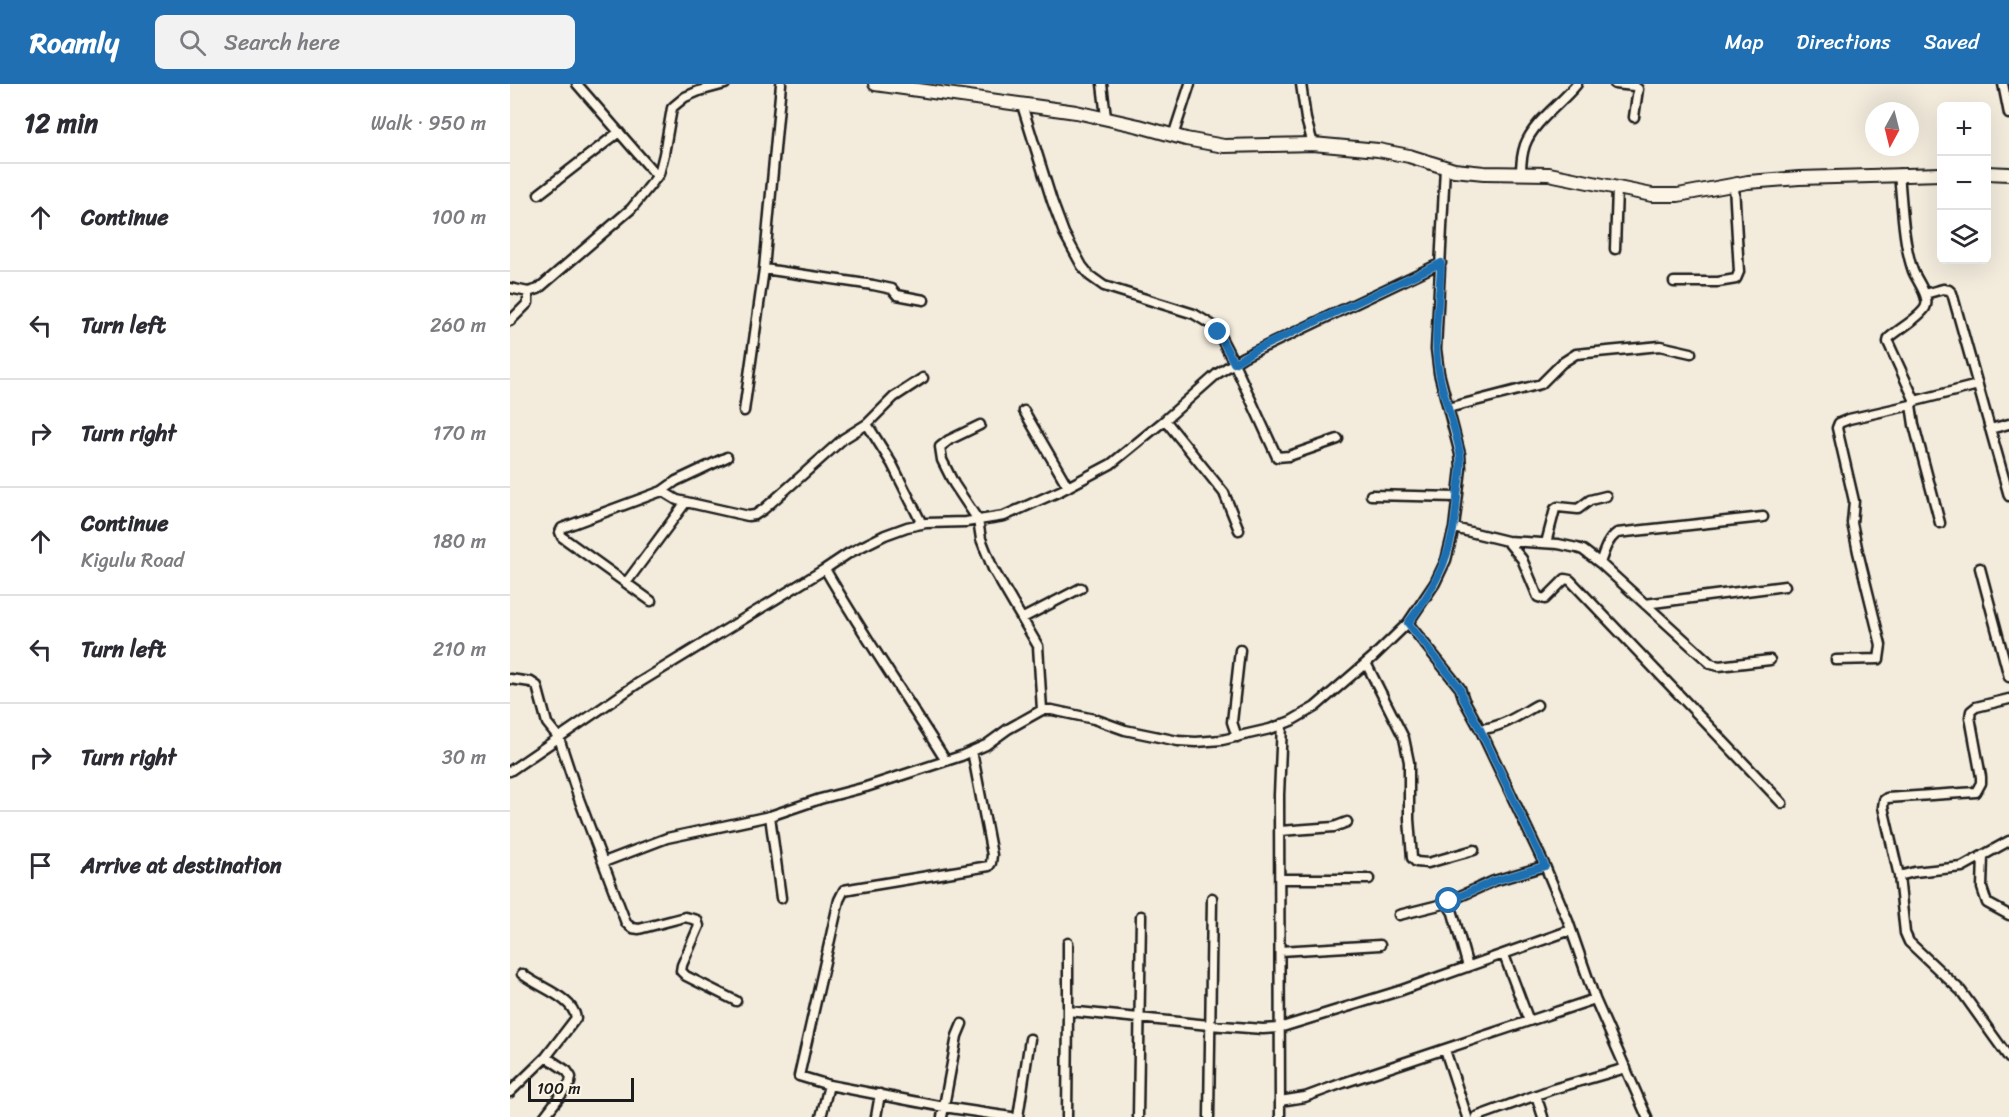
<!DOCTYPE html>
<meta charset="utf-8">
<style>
body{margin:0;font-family:Sriracha,sans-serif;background:#f2f2f3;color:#2b2b33}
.controls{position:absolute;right:18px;top:18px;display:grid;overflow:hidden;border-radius:9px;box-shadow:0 6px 24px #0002}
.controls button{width:54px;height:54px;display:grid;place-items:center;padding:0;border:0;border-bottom:2px solid #e1e1e2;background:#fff;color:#2b2b33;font:30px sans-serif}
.compass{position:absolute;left:1355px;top:18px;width:54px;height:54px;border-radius:50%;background:#fff;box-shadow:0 6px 24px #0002;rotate:187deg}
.scale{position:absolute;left:18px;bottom:15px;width:106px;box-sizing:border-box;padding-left:6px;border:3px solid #1c1c1c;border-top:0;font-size:16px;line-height:21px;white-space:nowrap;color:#1c1c1c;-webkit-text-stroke:4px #fcf5e5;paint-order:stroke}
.stop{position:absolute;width:18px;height:18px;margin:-14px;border:4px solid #1f6fb2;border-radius:50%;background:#fff}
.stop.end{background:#1f6fb2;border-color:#fff;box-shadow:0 2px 6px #0008}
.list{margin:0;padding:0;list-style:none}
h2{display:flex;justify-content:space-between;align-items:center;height:78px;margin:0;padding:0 24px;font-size:26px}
h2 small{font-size:20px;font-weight:400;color:#7c7c81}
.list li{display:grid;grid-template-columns:39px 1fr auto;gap:18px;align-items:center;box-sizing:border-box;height:108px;padding:0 24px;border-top:2px solid #e1e1e2}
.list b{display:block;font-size:22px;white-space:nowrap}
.list p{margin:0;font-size:20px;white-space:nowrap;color:#7c7c81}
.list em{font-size:20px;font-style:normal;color:#7c7c81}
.icon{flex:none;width:33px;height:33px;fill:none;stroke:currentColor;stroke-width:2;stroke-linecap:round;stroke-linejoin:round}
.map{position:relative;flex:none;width:1499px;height:1033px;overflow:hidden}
header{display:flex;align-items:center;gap:36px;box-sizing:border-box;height:84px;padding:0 30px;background:#1f6fb2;color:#fff}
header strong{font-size:28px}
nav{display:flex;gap:33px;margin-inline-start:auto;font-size:21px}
.search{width:420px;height:54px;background:#f2f2f3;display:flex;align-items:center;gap:15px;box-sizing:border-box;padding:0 21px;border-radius:9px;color:#7c7c81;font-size:22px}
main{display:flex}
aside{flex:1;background:#fff}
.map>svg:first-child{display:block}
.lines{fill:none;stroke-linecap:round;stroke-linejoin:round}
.street-casing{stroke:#1c1c1c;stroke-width:13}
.secondary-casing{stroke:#1c1c1c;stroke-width:16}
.street{stroke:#fcf5e5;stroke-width:8}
.secondary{stroke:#fcf5e5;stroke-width:12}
.route{stroke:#1f6fb2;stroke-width:8}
</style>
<header>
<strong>Roamly</strong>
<div class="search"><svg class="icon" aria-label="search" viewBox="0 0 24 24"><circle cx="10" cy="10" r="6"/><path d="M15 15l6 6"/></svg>Search here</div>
<nav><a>Map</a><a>Directions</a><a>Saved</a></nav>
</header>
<main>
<aside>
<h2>12 min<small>Walk · 950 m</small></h2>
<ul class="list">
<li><svg class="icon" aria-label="ahead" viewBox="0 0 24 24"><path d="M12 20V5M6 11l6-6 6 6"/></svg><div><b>Continue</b></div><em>100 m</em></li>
<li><svg class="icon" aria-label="left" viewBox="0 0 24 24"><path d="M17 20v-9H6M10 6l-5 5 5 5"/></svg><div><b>Turn left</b></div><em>260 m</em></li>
<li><svg class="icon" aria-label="right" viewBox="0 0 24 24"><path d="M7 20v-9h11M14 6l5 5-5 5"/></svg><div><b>Turn right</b></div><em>170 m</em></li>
<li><svg class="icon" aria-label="ahead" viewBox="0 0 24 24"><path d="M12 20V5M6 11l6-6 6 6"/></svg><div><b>Continue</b><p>Kigulu Road</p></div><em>180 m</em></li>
<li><svg class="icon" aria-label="left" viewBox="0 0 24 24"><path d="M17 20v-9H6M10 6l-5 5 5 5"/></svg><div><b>Turn left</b></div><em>210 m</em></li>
<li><svg class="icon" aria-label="right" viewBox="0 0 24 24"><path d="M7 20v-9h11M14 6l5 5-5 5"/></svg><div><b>Turn right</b></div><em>30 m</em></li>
<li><svg class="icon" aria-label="arrive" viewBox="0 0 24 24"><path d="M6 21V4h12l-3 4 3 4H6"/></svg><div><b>Arrive at destination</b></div></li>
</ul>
</aside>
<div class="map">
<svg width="1499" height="1033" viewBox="0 0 1499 1033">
<rect width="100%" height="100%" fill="#f3ecdd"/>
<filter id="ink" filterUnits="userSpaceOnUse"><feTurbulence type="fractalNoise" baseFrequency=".0167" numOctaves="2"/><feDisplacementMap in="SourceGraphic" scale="12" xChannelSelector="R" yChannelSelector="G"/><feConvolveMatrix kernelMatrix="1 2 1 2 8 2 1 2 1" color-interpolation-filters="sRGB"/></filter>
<g filter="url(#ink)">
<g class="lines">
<defs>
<path id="street" d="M67,0L147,92
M592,0L596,33
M791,0L796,35L803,60
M1105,0L1124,2L1128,5L1124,33
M1493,0L1499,30
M512,21L542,117L554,149L572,182L580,192L594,202L684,230L702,241L708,248L724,279L767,373L779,372L828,355
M663,52L680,0
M1011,89C1011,80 1012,70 1015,61C1024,37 1051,20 1067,0
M1389,90C1392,119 1393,159 1403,187C1407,197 1421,214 1415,224C1409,234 1389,245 1379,254L1378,258L1405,317
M29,110L109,48
M1105,165L1107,104
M254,185L363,201L382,205L387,211L414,216
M1164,198H1208L1226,195L1229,188L1224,101
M0,204L18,208L28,205L121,125L142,99L149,90L154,70L162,24L164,22L175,13L189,7L215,0
M1415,210L1433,205L1439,206L1442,209L1499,412
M0,237L18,219V208
M938,324L1031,300L1052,279L1066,270L1150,262L1181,269
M234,327L254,185L271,0
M514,327L558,403
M655,336L714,409L729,446
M357,340L382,380L412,440
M470,341L439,356L430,363L432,376L444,400L468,436L471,455L483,485L528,562L532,626
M1480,345L1499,340
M152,407L167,416L176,418L238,432L245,431L254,425L333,355L357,340L384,313L413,294
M861,411L947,413
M1430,439L1404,341L1401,321L1405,317L1468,301
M944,444L997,457L1012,475L1028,513L1035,515L1055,495L1060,496L1272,719
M997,457L1048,460L1067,464L1073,466L1090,479L1201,580L1209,582L1260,576
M1036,459L1045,425L1048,423L1068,425L1080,416L1096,412
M1090,479C1094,468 1097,456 1107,449L1253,433
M1470,484L1499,593
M315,485C353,551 396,613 436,677
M116,499L176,418
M141,517L52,453L50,448L52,444L152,407L166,397L217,373
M1135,520L1275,502
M513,534L571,504
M898,539L950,604L954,616L970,645L1035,782L1058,837L1085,915L1137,1033
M1326,576L1369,575L1371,561L1348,468L1342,439L1344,417L1327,344L1329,339L1339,335L1401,321
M856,579L894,654L899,678V735L902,774L906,778L918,779L964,766
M0,595L21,598L27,602L37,639L49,654L69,715L116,839L122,844L129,845L175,833L187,836L189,842L172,881L171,887L176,892L226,917
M970,645C991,644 1009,631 1027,621
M727,653L722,638L730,566
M0,687L127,600L315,485L339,469L375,451L397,443L416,439L456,438L494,432L550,407L601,380L655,336L707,290L733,273L931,179
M260,732L271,814
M770,747L824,743L837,738
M1499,757L1452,783L1404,788L1389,792L1395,849L1399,858L1451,907L1499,974
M1473,771L1472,804L1477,819L1499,831
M94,778L157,754L260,732L310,715L356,703L451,672L476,661L498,645L532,626H542L584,635L615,646L644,652L668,657L686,658L712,656L760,645L781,637L805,623L863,573L898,539L925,499L936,476L944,444L951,384L950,370L929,289L926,265L935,83
M1389,792L1373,723L1374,716L1377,714L1466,708L1471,699V693L1460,633L1461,627L1466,623L1499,615
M771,795H859
M889,831L937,819
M770,867L870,861
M994,871L1019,937
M958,883L943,829L937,819L939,817L984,797L1035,782
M558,927V859
M935,966L957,1033
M319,1001L289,992L329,816L334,806L345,804L479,782L481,779L482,771L462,667
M0,1008L36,973L66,934C63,913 28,903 12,890
M1026,1011L1033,1033
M770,1017L795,1013L833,999L1085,915
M34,1033L60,999L61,993L57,987L36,973
M311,1033L319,1001L434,1023L501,1033
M366,1033L370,1010
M432,1033L447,952L452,940
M508,1033L520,955
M557,1033L558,927L699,941L753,945L769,944L889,907L1061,846
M628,1033L631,832
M699,1033L702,814
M770,1033L769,711L772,640
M966,1033L1043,1005L1116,984"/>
<path id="secondary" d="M365,0L566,28L629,42L676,55L714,62L803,60L868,66L899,72L944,86L974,89L1039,90L1142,111H1168L1238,98L1289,94L1432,90
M1476,89L1499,90"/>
</defs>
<use href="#street" class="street-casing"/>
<use href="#secondary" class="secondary-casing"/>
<use href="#street" class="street"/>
<use href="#secondary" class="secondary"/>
</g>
</g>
<g class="lines" filter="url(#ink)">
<path class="route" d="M708,248L724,279L745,266L931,179C930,211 924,244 927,275C930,307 944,337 950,369C953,385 948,398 947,414C944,466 929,498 898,539L950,604L954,616L970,645L1035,782L984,797L939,817"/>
</g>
</svg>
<div class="controls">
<button>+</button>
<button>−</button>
<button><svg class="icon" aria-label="layers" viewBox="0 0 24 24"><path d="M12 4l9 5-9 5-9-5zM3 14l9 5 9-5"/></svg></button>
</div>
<svg class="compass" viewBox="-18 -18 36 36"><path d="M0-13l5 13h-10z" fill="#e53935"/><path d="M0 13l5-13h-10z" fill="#7c7c81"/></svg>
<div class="scale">100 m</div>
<div class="stop" style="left:939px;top:817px"></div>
<div class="stop end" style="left:708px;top:248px"></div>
</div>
</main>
